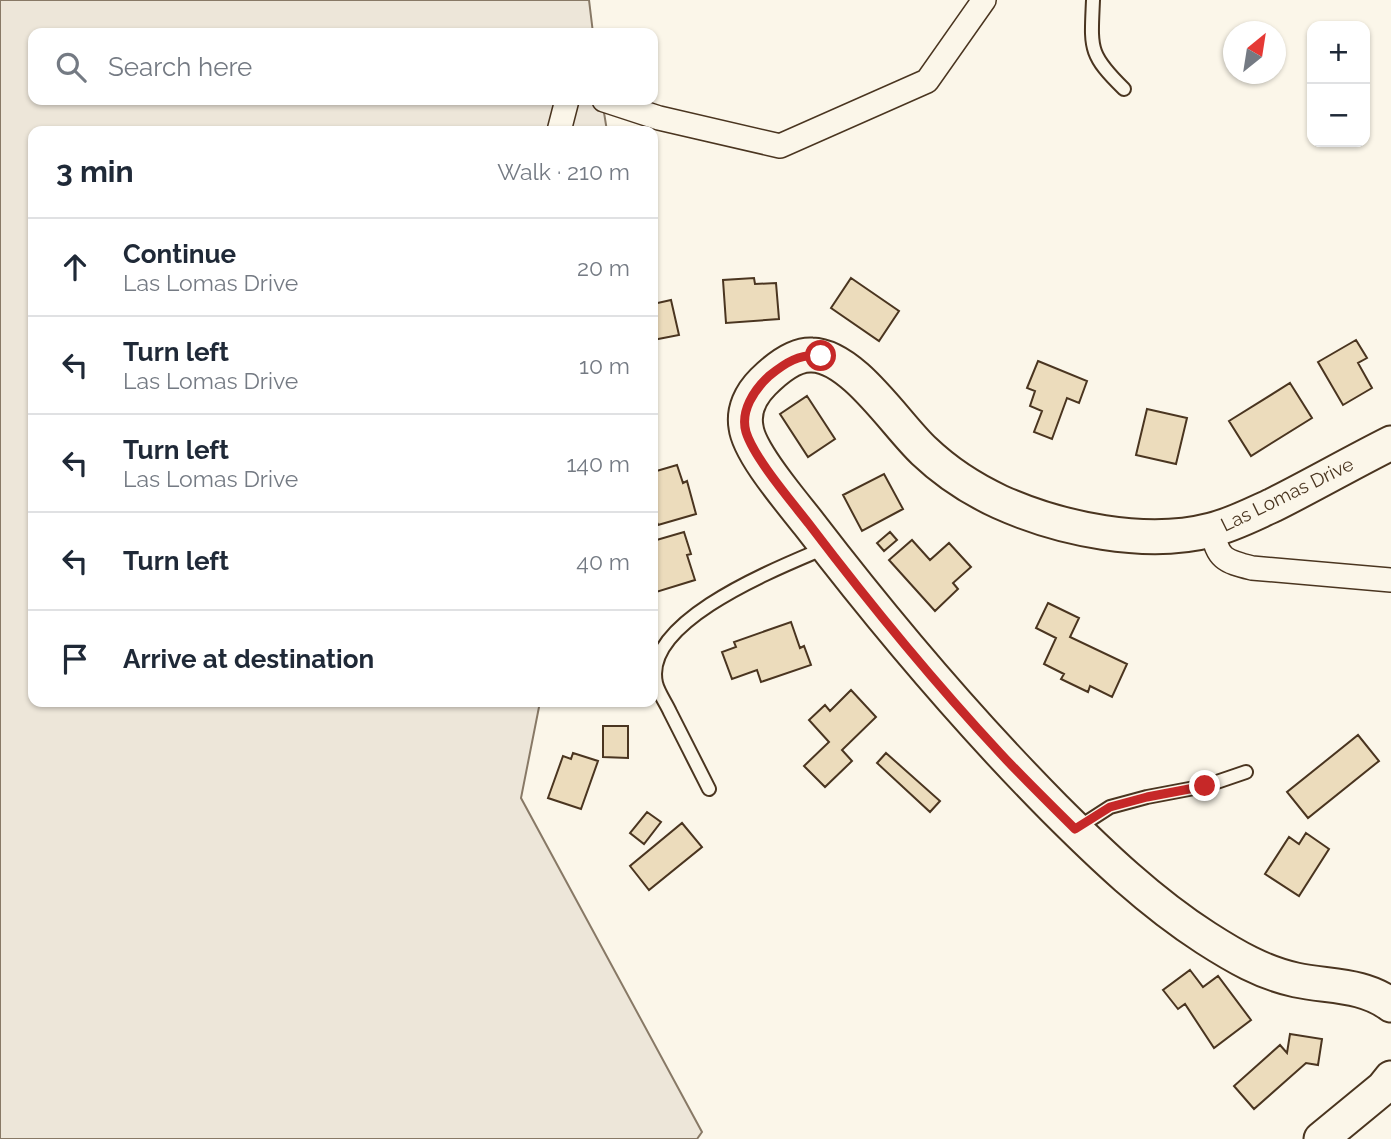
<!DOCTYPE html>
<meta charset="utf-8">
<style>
body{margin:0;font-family:Raleway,sans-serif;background:#f2f2f3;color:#1f2937}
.controls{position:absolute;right:21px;top:21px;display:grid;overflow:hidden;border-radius:14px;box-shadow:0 2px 5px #0004}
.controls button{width:63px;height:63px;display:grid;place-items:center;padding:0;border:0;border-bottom:2px solid #e0e1e3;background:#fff;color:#1f2937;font:35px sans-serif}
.compass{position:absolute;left:1223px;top:21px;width:63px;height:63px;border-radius:50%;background:#fff;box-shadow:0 2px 5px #0004;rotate:30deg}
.stop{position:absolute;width:21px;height:21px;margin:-16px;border:5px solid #c62828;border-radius:50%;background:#fff}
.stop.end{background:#c62828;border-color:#fff;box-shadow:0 2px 7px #0008}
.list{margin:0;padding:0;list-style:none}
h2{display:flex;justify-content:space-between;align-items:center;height:91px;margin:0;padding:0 28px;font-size:30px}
h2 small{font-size:23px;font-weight:400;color:#747a83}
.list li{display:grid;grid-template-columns:46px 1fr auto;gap:21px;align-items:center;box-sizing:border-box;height:98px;padding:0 28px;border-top:2px solid #e0e1e3}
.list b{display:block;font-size:26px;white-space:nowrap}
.list p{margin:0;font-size:23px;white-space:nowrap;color:#747a83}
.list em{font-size:23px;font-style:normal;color:#747a83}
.icon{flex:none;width:38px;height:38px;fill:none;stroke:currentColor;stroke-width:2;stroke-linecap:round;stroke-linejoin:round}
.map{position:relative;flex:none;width:1391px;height:1139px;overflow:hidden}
.search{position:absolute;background:#fff;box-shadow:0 2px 5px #0004;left:28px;top:28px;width:630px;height:77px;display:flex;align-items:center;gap:18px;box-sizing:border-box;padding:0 24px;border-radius:14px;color:#747a83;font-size:26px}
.panel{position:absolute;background:#fff;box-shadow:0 2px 5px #0004;left:28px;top:126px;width:630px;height:581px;border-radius:14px}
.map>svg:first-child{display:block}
.green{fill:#ede6d9;stroke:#887966;stroke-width:2}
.building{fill:#ecdcbc;stroke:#4a3520;stroke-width:2}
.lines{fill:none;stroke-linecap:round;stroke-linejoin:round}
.lane-casing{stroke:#4a3520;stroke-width:16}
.street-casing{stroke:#4a3520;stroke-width:26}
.secondary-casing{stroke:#4a3520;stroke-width:37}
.lane{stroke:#fbf6e9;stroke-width:12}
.street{stroke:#fbf6e9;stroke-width:23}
.secondary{stroke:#fbf6e9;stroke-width:33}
.route{stroke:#c62828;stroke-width:9}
.labels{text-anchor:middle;stroke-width:5;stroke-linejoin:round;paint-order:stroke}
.street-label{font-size:19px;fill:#4a3520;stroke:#fbf6e9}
</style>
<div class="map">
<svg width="1391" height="1139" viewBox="0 0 1391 1139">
<rect width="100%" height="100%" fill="#fbf6e9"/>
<path class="green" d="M0,0H589L593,33H33V100H602L607,131H33V702H540L521,798L702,1132L697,1139H0Z"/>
<path class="building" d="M754,278L755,284L776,283L779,319L726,323L723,280Z
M851,278L899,311L879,341L831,308Z
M671,300L679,335L653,340V304Z
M1356,340L1367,358L1358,363L1372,388L1343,405L1318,362Z
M1038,361L1087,381L1079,403L1067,398L1052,439L1034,432L1042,411L1030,406L1035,391L1027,388Z
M1290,383L1312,418L1251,456L1229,421Z
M807,396L835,439L808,457L780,414Z
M1147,409L1187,418L1176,464L1136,455Z
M677,465L683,483L687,481L696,514L658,525L653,511V472Z
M884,474L903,509L862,531L843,495Z
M684,532L691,554L687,555L695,580L653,593V541Z
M890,532L897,540L884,551L877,543Z
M912,540L930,560L949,543L971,567L953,583L958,589L935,611L889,560Z
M1048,603L1079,618L1070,637L1127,664L1112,697L1090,686L1088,692L1061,679L1064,674L1044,664L1056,638L1036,628Z
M791,622L800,648L804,646L811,665L761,682L757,670L732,679L722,652L736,647L734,642Z
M851,690L876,717L842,750L852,761L825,787L804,766L829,742L809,720L825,705L830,711Z
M603,726H628V758L603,757Z
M1358,735L1379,761L1308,818L1287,792Z
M573,753L598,761L581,809L548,798L563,756L571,759Z
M886,753L940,801L930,812L877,763Z
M647,812L661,822L644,844L630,833Z
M682,823L702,847L649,890L630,866Z
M1306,833L1329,849L1299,896L1265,874L1289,837L1299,844Z
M1190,970L1203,987L1218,976L1251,1020L1214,1048L1185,1004L1178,1009L1163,990Z
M1290,1034L1322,1039L1318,1065L1306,1063L1254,1109L1234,1086L1280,1045L1287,1053Z"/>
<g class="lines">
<defs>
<path id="lane" d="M1093,0C1091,48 1088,54 1124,89
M709,789C696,763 683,738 670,712C666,703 658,692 656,683C642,620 781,567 827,547
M1076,829L1110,807L1147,797L1205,786L1246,772"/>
<path id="street" d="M604,100L659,118L780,146L927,81L984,0
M559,131L567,100
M1212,530C1218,559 1224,561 1252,568L1391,580"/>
<path id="secondary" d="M1391,443C1351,463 1313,485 1273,505C1253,514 1232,525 1211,530C1146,547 1060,529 1000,502C972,489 946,472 924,451C896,425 853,356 812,355C794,354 775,370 763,382C751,394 743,410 746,427C749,453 792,502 809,524C885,623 966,719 1054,808C1101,855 1150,902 1206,938C1234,956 1263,973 1296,980C1329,987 1363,984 1391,1005
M1321,1139L1383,1088L1391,1078"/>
</defs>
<use href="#lane" class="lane-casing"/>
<use href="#street" class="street-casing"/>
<use href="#secondary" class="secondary-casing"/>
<use href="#lane" class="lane"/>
<use href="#street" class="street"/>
<use href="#secondary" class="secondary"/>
</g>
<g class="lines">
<path class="route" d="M821,356C800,353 785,363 769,376C754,390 740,411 746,432C754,458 792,502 809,524C869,603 933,681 1000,753C1024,779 1050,804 1075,829L1110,807L1147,797L1205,786"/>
</g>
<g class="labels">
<g class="street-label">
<text transform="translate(1287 494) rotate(-26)" y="7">Las Lomas Drive</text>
</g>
</g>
</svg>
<div class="controls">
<button>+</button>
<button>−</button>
</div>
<svg class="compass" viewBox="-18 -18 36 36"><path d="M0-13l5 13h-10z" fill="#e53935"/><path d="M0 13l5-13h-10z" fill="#747a83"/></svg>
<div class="stop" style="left:821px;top:356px"></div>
<div class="stop end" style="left:1205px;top:786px"></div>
<div class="search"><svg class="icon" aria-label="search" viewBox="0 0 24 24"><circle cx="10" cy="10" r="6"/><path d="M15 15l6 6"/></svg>Search here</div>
<section class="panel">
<h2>3 min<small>Walk · 210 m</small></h2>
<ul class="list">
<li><svg class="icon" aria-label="ahead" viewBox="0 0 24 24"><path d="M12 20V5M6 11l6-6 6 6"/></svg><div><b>Continue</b><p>Las Lomas Drive</p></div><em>20 m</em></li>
<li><svg class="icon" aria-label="left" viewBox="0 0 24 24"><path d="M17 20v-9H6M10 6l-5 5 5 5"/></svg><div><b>Turn left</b><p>Las Lomas Drive</p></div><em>10 m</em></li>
<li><svg class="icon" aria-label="left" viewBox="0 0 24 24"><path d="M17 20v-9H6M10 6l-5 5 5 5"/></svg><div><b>Turn left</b><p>Las Lomas Drive</p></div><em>140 m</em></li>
<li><svg class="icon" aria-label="left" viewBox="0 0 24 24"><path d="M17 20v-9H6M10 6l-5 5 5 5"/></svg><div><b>Turn left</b></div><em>40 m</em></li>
<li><svg class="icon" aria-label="arrive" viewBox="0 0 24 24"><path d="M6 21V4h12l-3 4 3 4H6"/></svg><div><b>Arrive at destination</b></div></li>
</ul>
</section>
</div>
